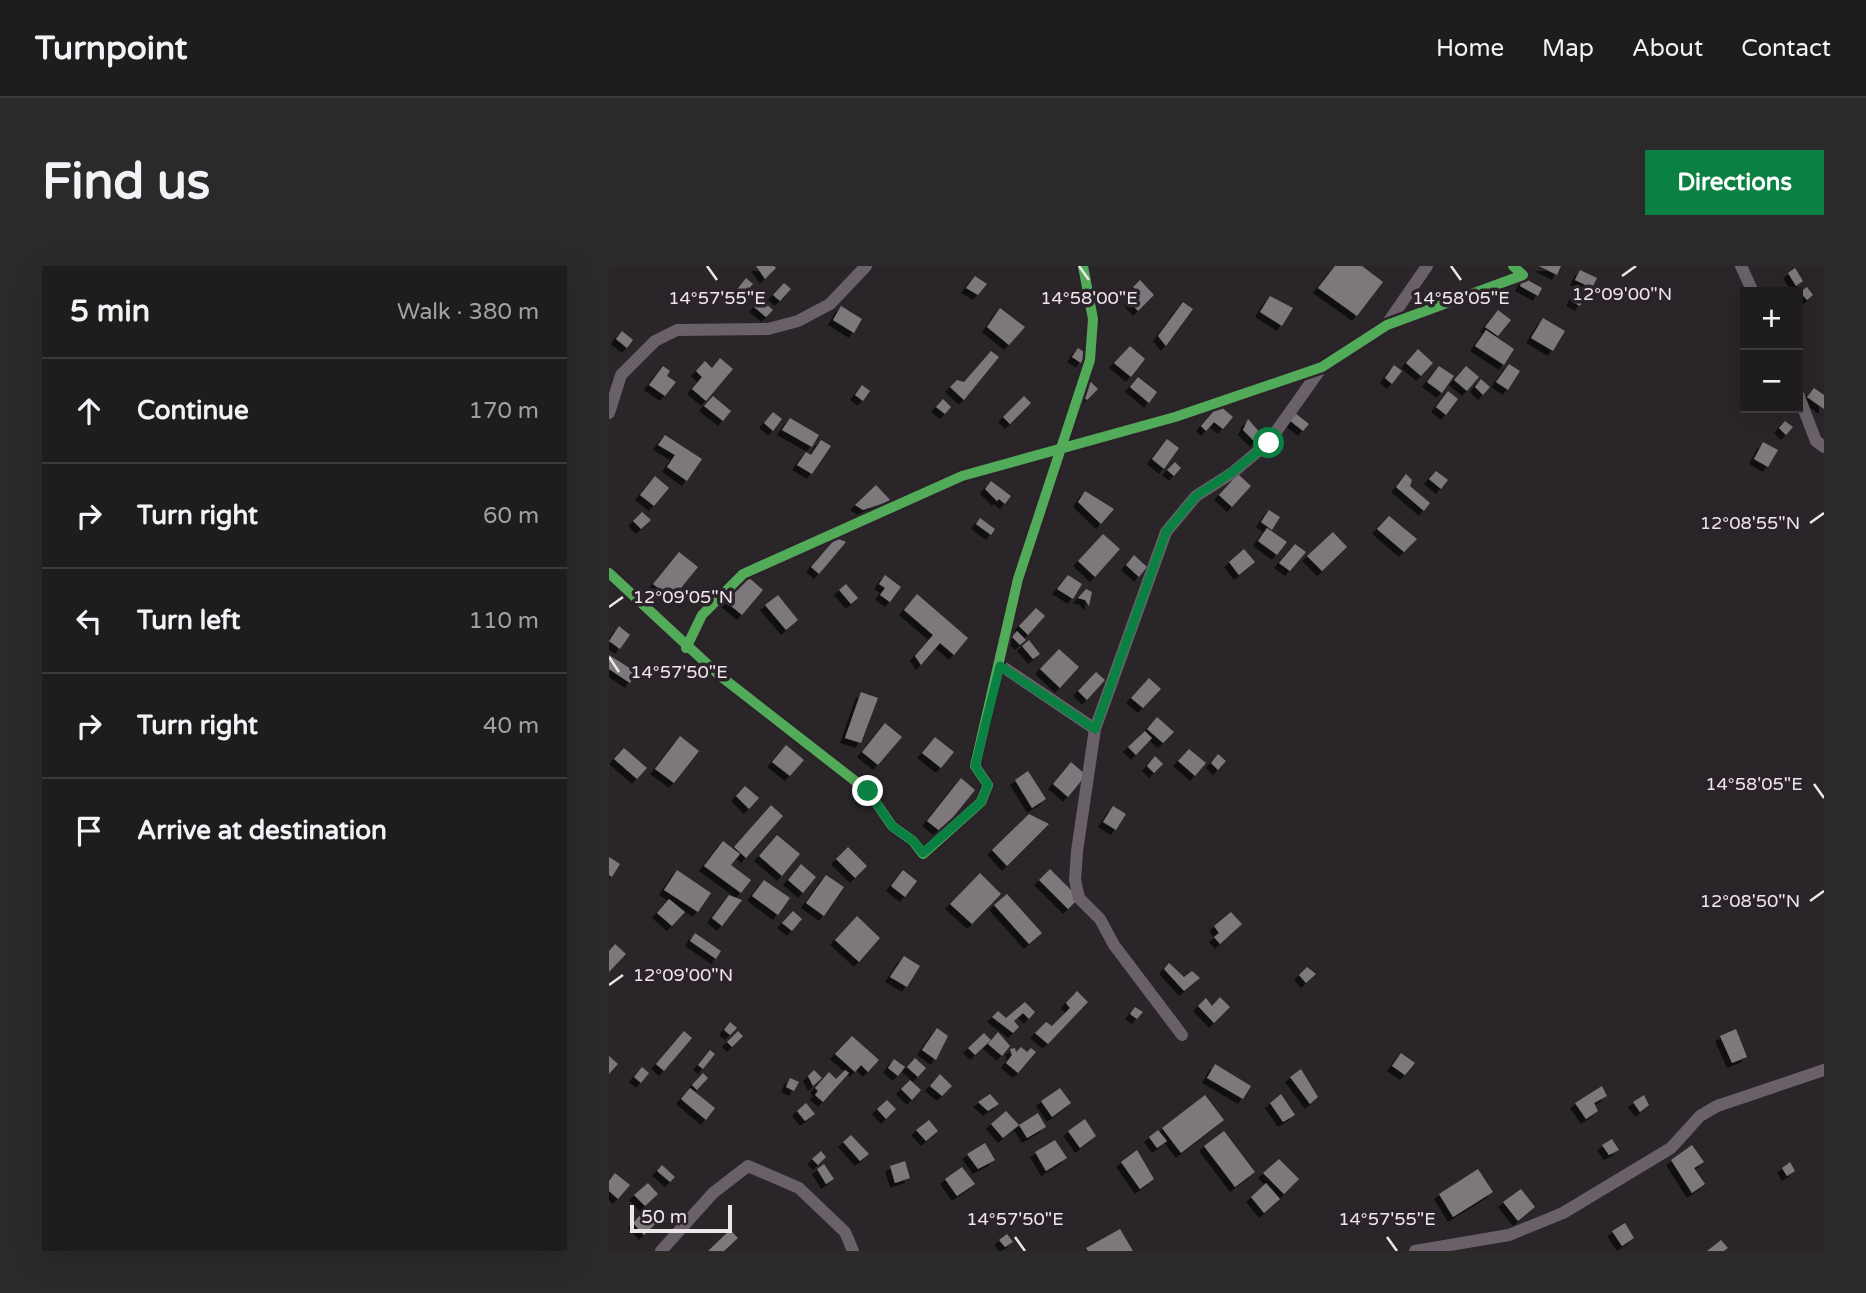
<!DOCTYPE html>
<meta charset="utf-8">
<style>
body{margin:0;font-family:"Varela Round",sans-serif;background:#2c292b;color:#f1f3f6}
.controls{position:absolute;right:21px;top:21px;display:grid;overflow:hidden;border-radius:0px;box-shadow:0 7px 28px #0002}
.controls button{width:63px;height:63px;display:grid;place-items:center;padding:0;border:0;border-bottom:2px solid #3c3a3c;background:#1f1c1e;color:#f1f3f6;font:35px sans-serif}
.scale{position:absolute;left:21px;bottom:18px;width:102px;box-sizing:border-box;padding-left:7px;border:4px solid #ece6ea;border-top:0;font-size:19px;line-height:24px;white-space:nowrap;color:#ece6ea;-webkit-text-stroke:5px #2b2329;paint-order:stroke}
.stop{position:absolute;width:21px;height:21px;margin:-16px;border:5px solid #0b8043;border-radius:50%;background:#fff}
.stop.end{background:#0b8043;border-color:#fff;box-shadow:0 2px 7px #0008}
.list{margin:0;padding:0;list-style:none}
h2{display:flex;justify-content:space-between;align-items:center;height:91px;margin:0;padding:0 28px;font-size:30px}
h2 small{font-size:23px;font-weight:400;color:#a1a1a4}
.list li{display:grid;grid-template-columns:46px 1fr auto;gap:21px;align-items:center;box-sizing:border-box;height:105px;padding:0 28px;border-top:2px solid #3c3a3c}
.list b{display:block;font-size:26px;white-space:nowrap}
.list em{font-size:23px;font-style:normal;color:#a1a1a4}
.icon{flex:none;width:38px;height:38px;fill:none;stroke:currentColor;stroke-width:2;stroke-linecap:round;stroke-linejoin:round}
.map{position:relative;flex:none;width:1215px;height:985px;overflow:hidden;border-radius:0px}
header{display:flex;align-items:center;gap:42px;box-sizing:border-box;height:98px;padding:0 35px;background:#1f1c1e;border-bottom:2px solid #3c3a3c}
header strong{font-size:33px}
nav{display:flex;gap:38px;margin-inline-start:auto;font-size:24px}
.intro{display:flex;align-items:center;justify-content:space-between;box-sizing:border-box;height:168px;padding:0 42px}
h1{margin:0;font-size:49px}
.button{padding:18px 32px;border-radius:0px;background:#0b8043;color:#fff;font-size:24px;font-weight:700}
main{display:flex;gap:42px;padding:0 42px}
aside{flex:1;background:#1f1c1e;border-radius:0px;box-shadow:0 7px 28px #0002}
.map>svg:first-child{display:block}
.building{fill:#7c787b;filter:url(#shadow)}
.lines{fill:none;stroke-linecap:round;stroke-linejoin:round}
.street{stroke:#6a6069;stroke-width:12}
.cycleway-casing{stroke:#2b2329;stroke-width:15}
.cycleway{stroke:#51ab58;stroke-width:10}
.route{stroke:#0b8043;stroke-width:9}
.ticks{fill:none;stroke:#ece6ea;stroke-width:2.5}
.ticks-label{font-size:18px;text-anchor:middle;fill:#ece6ea;stroke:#2b2329;stroke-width:7;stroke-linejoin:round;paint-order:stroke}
</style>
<header>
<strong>Turnpoint</strong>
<nav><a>Home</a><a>Map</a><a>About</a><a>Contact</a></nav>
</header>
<div class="intro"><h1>Find us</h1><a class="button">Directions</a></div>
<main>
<aside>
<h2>5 min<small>Walk · 380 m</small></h2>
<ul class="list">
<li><svg class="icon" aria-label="ahead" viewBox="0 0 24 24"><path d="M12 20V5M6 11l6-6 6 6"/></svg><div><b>Continue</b></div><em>170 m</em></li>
<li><svg class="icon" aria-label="right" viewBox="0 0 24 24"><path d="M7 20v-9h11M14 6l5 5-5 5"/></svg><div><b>Turn right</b></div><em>60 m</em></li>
<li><svg class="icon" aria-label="left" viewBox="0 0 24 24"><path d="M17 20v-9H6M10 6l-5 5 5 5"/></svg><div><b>Turn left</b></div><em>110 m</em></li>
<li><svg class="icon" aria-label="right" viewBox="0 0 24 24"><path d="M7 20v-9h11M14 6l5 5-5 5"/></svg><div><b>Turn right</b></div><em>40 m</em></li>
<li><svg class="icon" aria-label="arrive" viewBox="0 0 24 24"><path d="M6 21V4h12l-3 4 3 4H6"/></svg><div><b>Arrive at destination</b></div></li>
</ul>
</aside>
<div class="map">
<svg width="1215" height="985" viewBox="0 0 1215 985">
<defs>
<filter id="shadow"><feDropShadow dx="-5" dy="5" stdDeviation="0" flood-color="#0009"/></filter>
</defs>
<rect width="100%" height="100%" fill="#292528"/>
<path class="building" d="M147,0H165L167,2L156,13Z
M726,0H753L774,16L748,50L709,22Z
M930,0H952L948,9Z
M1186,2L1194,15L1187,20L1179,7Z
M971,4L988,12L983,22L966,14Z
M366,10L378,18L369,29L357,22Z
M137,12L144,18L132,31L126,26Z
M915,12L933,22L929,30L911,20Z
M531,14L545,29L529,45L520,35L529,26L524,21Z
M175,17L182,23L171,35L164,29Z
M1198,21L1204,29L1198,34L1191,26Z
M966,27L975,32L971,40L962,35Z
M661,30L684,42L673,60L651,46Z
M152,33L164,44L157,51L145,41Z
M574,36L584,43L557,80L549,70Z
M232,40L253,53L245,67L224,54Z
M391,42L416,61L400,79L378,61Z
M889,44L902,54L889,70L876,61Z
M934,52L956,65L944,85L922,72Z
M877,64L905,83L895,99L866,80Z
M13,65L24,74L18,82L7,73Z
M521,80L536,93L522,111L505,97Z
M469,82L478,88L472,97L463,91Z
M809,83L824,97L812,110L797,97Z
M382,85L390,91L355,134L341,121L348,114L355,116Z
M111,92L124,103L97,135L83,123L93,111L87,105L96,95L103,102Z
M900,98L911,105L899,124L887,116Z
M785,99L793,105L783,118L776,112Z
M54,100L61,105L58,110L67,116L56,130L40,119Z
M830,100L845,110L833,127L818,116Z
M857,100L870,111L858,125L845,114Z
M529,111L548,126L540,137L521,121Z
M872,113L881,121L874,129L866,121Z
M482,116L489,123L478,134L471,128Z
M253,119L261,125L254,135L246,129Z
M1205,122L1215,129V143L1198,131Z
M839,125L849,133L837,149L827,141Z
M104,130L122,145L114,155L95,140Z
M415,130L422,137L401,158L394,151Z
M334,133L342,141L336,148L327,141Z
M610,139L624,151L614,163L605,156L597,165L592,160Z
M164,146L173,153L164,165L155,157Z
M686,147L700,158L694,165L680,154Z
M181,152L210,169L203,181L173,164Z
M639,153L653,169L646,176L634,164Z
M1176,155L1184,161L1177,169L1170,162Z
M56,169L93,193L78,215L58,201L66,189L49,179Z
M558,173L570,182L555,203L543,193Z
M212,174L222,180L203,208L188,199L197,186L202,189Z
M1154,176L1169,184L1159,201L1145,193Z
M566,196L572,202L565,210L558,204Z
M827,205L839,214L832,223L820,213Z
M629,208L642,220L623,241L610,229Z
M797,208L803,214L801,220L821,237L815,245L787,221Z
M46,210L60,222L45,240L31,229Z
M382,215L402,230L396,238L390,233L388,235L376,223Z
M267,219L282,235L254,244L246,239Z
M476,225L505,243L492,258L469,236Z
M660,244L671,251L663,264L652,256Z
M33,246L42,254L32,263L24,255Z
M780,250L808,273L795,286L768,263Z
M371,252L386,263L382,269L367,258Z
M658,262L678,276L668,289L649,275Z
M724,266L738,281L713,305L698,290Z
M494,268L511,283L486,311L469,295Z
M227,272L237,276L210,308L202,301Z
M686,278L697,286L681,305L670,297Z
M635,283L646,296L630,309L620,296Z
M70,286L89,301L63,333L44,318Z
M525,289L538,301L530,311L517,299Z
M276,309L292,321L281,336L271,329L276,322L270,318Z
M459,309L473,318L464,333L448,323Z
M138,310L154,324L133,349L116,335Z
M237,318L249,332L242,338L230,324Z
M477,323L483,326L480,340L476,334L469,332Z
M308,328L359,372L345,389L331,377L312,399L306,390L324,369L295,344Z
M169,329L189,354L177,364L156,339Z
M427,342L436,350L419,369L410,360Z
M10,360L21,369L11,383L0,375Z
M408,365L417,374L411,379L403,371Z
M420,374L431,388L424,393L413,380Z
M450,383L470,401L451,422L431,403Z
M0,389L27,406L21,417L0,403Z
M487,406L496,414L478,434L469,425Z
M540,412L552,423L534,442L522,432Z
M252,426L269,432L252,477L236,472Z
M548,451L565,466L554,477L538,463Z
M276,457L293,471L269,499L253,486Z
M536,465L543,472L527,489L519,481Z
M71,470L90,485L65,517L46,503Z
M326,471L345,486L332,502L313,487Z
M177,479L195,494L181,510L163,496Z
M15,482L38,502L28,513L5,493Z
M580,483L597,497L586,510L569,495Z
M609,488L617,495L609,504L602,497Z
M546,490L554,498L545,507L538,500Z
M462,496L477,509L459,531L444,518Z
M419,505L437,533L423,542L406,514Z
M352,512L366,524L332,566L318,555Z
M136,520L150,532L140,543L127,530Z
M162,539L174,550L137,592L125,581Z
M504,540L517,548L507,564L494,556Z
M420,548L440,558L398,600L383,584Z
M168,569L191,588L173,610L150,590Z
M114,575L131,588L122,599L142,614L132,627L95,600Z
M239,581L258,600L246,612L227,593Z
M0,591L11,598L3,611L0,609Z
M192,598L207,611L194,627L179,614Z
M441,603L470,632L459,643L430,614Z
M68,604L102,627L89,646L55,624Z
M294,604L308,615L296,631L282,620Z
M371,607L392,628L363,658L341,638Z
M217,609L235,621L215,650L197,637Z
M155,614L181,632L169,649L143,630Z
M398,628L433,667L420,678L385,639Z
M120,629L133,634L113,660L103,652Z
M60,633L76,646L63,660L48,647Z
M184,645L193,653L183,665L173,657Z
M622,646L633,658L611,678L605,671L610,667L605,660Z
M248,650L271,672L250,696L226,674Z
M86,667L112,685L107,693L81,675Z
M6,678L17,688L0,706V685Z
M295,690L311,700L298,721L281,711Z
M560,697L575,711L583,705L591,712L575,725L555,703Z
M698,701L707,708L697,717L690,709Z
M468,725L479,736L439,778L426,767L437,756L443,760L461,742L457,737Z
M611,731L621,741L605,757L589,740L597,732L603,740Z
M416,736L426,746L420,753L414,747L405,755L410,761L404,767L383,751L389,745L397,752Z
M526,741L534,746L528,753L521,748Z
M121,756L128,762L121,769L115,764Z
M328,762L339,770L327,794L313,784Z
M1127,763L1138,791L1123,797L1111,770Z
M75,765L83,772L55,805L47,798Z
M129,765L134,770L123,781L118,776Z
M389,766L401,780L393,790L379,778Z
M375,767L382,774L366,789L359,782Z
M243,770L270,794L259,806L252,799L246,806L226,788Z
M412,781L418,786L422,782L427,786L409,807L397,797L403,789L401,783L406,782L407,786Z
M101,784L106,788L94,803L89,799Z
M792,787L806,797L796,809L783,800Z
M0,790L9,798L0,808Z
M306,792L317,802L309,811L298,801Z
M285,793L296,801L289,810L279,802Z
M606,798L642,820L634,833L598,812Z
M33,801L40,807L32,817L25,811Z
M692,803L709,831L701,838L681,811Z
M205,804L213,812L204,820L199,810Z
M236,804L240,807L214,836L206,829L209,825L206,822L220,806L227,813Z
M94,807L99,812L88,824L83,819Z
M331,808L343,820L333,830L321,820Z
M181,812L190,816L185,825L177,821Z
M301,814L312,824L303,834L292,823Z
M993,820L998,830L985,837L989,845L977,853L966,837Z
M81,822L106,842L97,854L72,833Z
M451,822L462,837L443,851L432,835Z
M381,828L390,838L379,845L369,836Z
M672,828L686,849L674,856L661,837Z
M596,829L615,854L572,887L553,862Z
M1035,829L1040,839L1031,846L1024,836Z
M278,834L287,843L277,853L268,843Z
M197,837L206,848L196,855L188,845Z
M397,845L410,859L394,872L382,858Z
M429,847L437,861L418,872L410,859Z
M476,853L487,870L471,882L459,865Z
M320,854L329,865L317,875L307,864Z
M549,864L558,875L548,882L540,871Z
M615,865L646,906L626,921L595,880Z
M242,869L260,888L251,895L234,876Z
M1003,873L1010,884L1000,889L993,879Z
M446,874L458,892L437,905L426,886Z
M376,877L386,894L369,903L358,888Z
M1083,879L1095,896L1085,902L1096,918L1083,927L1062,894Z
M528,884L545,913L531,923L512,896Z
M212,885L217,891L209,899L203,893Z
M670,893L690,913L675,928L654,907Z
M296,895L301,912L286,917L281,900Z
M1181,896L1186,905L1178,910L1173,902Z
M215,898L225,913L217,918L208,903Z
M53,899L66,911L61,916L48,905Z
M353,901L366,918L348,930L336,913Z
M869,903L884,926L844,951L830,928Z
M6,907L21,919L9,933L0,925V915Z
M39,917L49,928L36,940L25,929Z
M657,917L671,933L655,947L642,931Z
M912,923L926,941L909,955L894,936Z
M37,943L49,955L35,969L24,957Z
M1016,957L1025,972L1013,980L1003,965Z
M511,963L524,985H479L477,982Z
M121,964L129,972L115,985H99Z
M398,968L404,976L396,981L390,974Z
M1112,974L1119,982L1115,985H1098Z"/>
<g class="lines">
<path class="street" d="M1132,0L1144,26
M778,58L818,0
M1189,128L1207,175L1215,181
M0,147L12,109L46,75L68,64L159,63L189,55L221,38L257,0
M0,307L110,409L259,525L283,560L304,575L314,588L372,536L379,519L366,500L409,313L481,94L484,53L474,0
M77,382L93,349L134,308L353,210L566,151L713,101L778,59L914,9L904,0
M391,399L486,463
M573,769L505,679L491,653L470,632L466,614L468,585L486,463L557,266L587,230L623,207L659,177L713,101
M52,985L104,927L139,900L190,922L236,966L244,985
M806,985L900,969L954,947L1062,882L1091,850L1108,840L1215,804"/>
<defs>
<path id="cycleway" d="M0,307L110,409L259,525L283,560L304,575L314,588L372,536L379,519L366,500L409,313L481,94L484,53L474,0
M77,382L93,349L134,308L353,210L566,151L713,101L778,59L914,9L904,0"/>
</defs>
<use href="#cycleway" class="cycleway-casing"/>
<use href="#cycleway" class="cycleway"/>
</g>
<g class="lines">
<path class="route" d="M259,525L283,560L304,575L314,587L372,536L379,519L366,500L391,400L486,463L557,266L587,230L622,207L660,177"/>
</g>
<path class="ticks" d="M98,0L108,14M470,0L480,14M842,0L852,14M1013,10L1027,0M1201,257L1215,247M0,341L14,331M0,391L10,406M1205,518L1215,532M1201,635L1215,625M0,719L14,709M406,971L416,985M778,971L788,985"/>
<g class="ticks-label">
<text x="1013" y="34">12°09'00"N</text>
<text x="108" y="38">14°57'55"E</text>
<text x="480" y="38">14°58'00"E</text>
<text x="852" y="38">14°58'05"E</text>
<text x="1141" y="263">12°08'55"N</text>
<text x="74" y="337">12°09'05"N</text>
<text x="70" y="412">14°57'50"E</text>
<text x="1145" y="524">14°58'05"E</text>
<text x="1141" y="641">12°08'50"N</text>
<text x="74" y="715">12°09'00"N</text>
<text x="406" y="959">14°57'50"E</text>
<text x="778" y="959">14°57'55"E</text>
</g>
</svg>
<div class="controls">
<button>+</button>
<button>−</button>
</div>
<div class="scale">50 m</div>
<div class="stop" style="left:660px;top:177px"></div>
<div class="stop end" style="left:259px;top:525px"></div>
</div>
</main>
